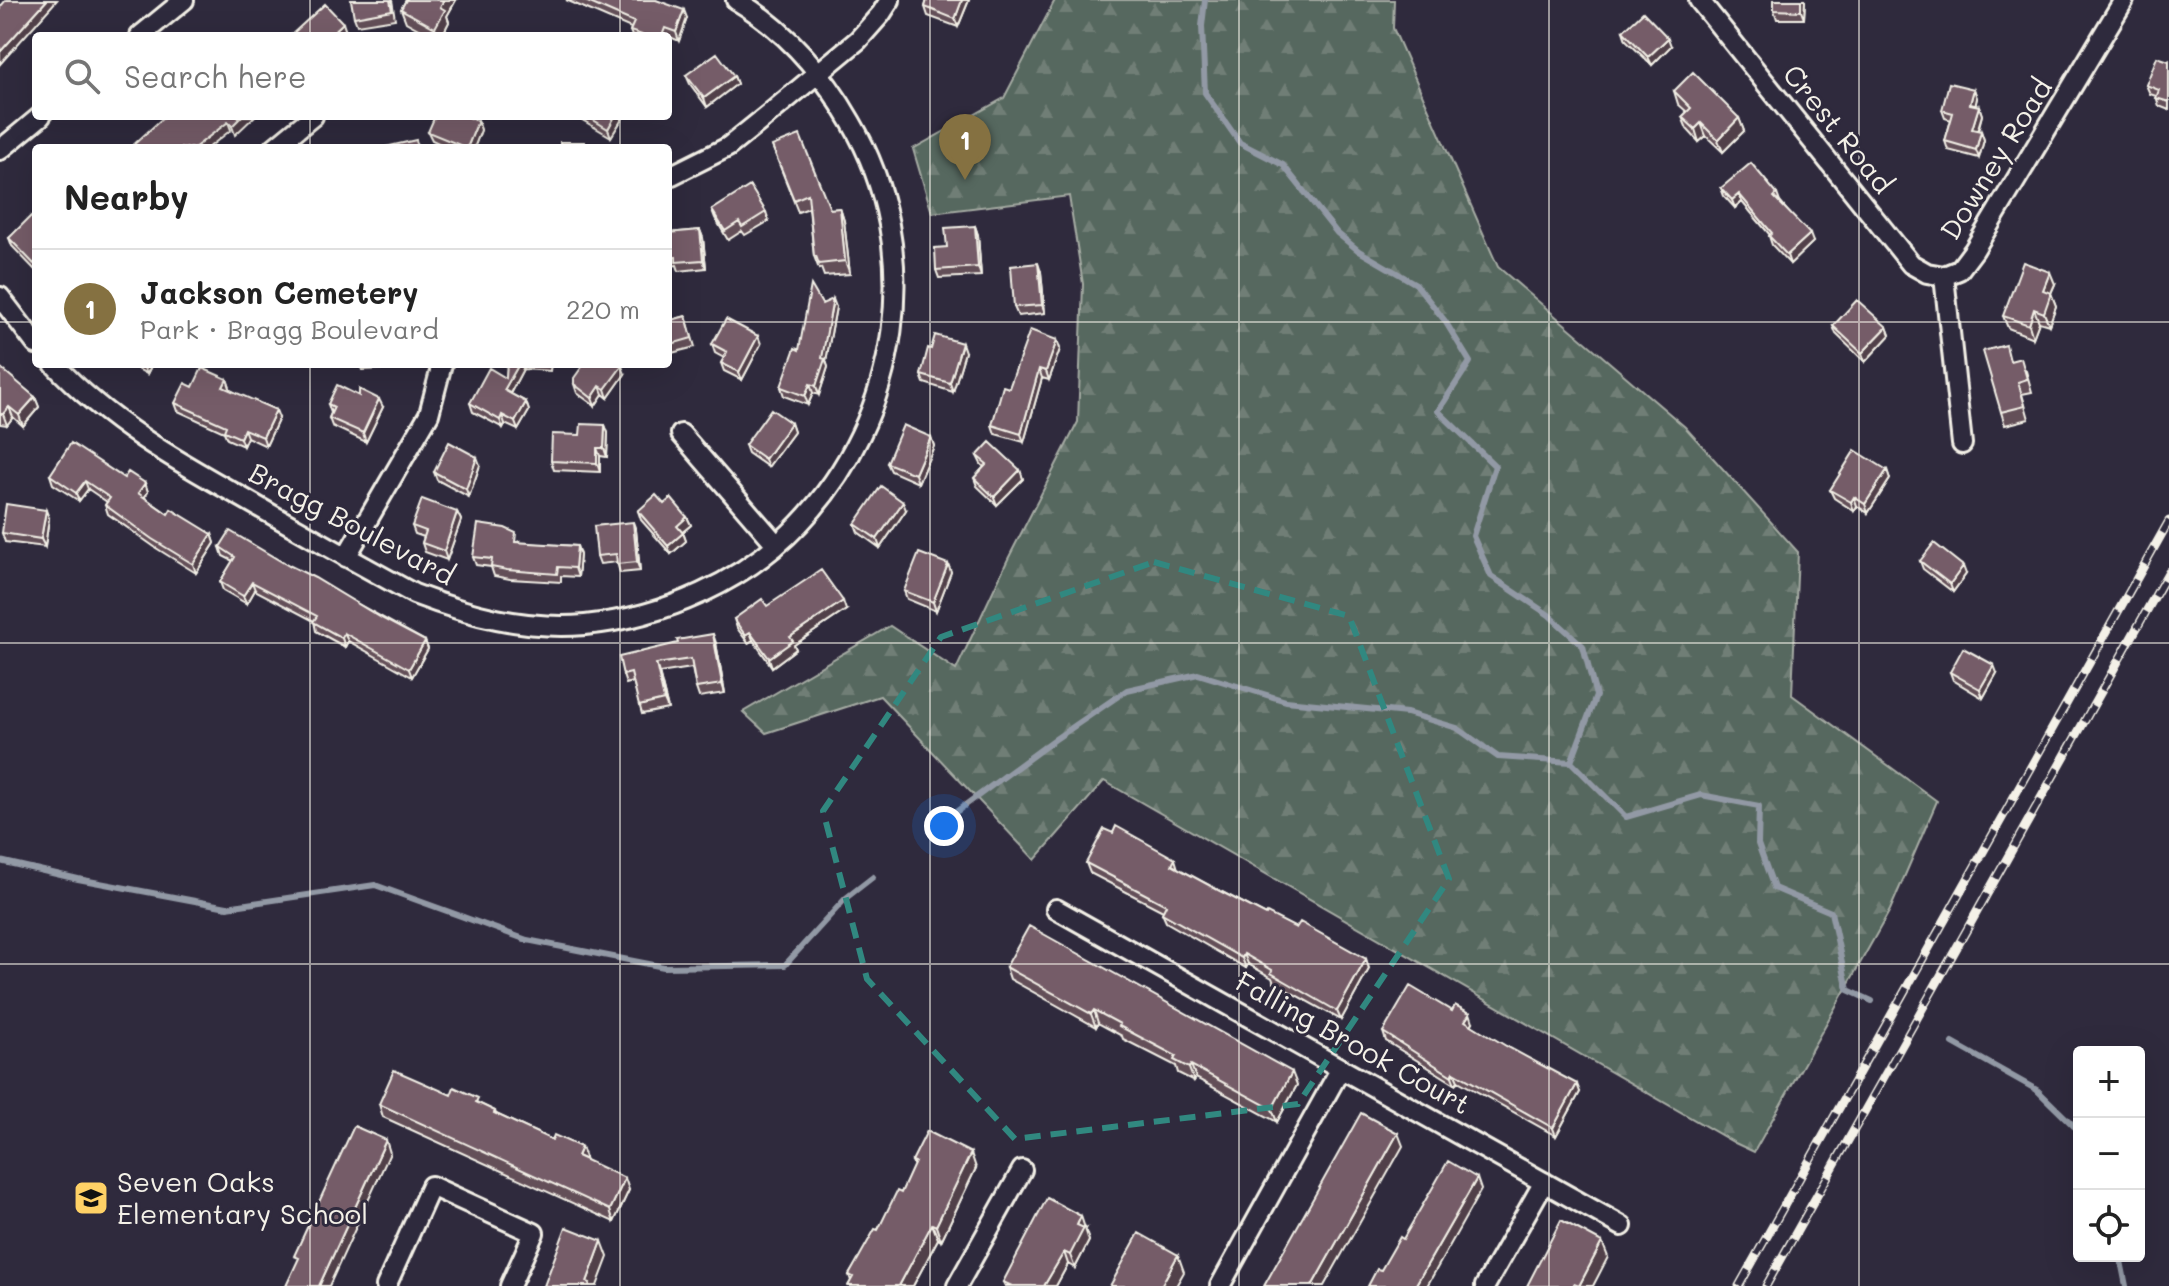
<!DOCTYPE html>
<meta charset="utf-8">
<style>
body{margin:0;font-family:Mali,sans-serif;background:#f6f6f6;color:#222}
.controls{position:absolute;right:24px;bottom:24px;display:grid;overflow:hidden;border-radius:8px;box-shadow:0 8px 32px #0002}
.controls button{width:72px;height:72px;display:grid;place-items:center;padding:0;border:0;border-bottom:2px solid #e0e0e0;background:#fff;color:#222;font:40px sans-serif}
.you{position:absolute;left:944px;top:826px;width:28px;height:28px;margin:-20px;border:6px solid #fff;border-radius:50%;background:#1a73e8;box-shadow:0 0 0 12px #1a73e833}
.badge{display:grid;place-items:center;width:52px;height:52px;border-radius:50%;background:#857141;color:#fff;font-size:26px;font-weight:700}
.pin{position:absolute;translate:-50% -66px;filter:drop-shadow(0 2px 4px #0008)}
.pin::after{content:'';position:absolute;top:42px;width:28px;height:24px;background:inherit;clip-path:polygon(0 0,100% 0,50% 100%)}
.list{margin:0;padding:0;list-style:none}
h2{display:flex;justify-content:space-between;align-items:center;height:104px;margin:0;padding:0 32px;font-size:34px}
h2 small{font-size:26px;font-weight:400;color:#767676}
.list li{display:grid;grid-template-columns:52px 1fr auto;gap:24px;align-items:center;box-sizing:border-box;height:120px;padding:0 32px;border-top:2px solid #e0e0e0}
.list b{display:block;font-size:30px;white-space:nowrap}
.list p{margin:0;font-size:26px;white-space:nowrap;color:#767676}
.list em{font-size:26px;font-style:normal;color:#767676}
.icon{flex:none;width:44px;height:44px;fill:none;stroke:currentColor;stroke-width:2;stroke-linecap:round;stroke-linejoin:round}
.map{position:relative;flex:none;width:2169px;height:1286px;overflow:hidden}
.search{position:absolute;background:#fff;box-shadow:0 8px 32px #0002;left:32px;top:32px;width:640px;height:88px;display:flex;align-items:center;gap:20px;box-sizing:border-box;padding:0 28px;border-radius:8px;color:#767676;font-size:30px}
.panel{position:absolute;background:#fff;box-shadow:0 8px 32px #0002;left:32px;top:144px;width:640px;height:224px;border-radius:8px}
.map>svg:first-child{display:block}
.forest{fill:url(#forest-firs);stroke:#a6aca4;stroke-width:2}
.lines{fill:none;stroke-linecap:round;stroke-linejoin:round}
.stream{stroke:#9299a5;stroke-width:6}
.street-casing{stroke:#f4f1e8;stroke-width:24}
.street{stroke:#2f2a3d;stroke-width:18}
.rail-casing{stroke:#f4f1e8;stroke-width:9}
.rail{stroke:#2f2a3d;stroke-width:6;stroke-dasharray:18;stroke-linecap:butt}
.wall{fill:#644f59;stroke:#f4f1e8;stroke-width:2}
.shaded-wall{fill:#514048;stroke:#f4f1e8;stroke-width:2}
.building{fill:#745c67;stroke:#f4f1e8;stroke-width:2}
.marked{fill:none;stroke:#318880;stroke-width:6;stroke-dasharray:16 10;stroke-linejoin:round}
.grid{fill:none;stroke:#f4f1e8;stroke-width:2;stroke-opacity:0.55}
.labels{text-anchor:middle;stroke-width:6;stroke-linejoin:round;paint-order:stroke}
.street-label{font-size:28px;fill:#f4f1e8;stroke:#2f2a3d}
.poi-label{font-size:28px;fill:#f4f1e8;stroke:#2f2a3d;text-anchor:start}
</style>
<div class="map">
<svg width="2169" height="1286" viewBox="0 0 2169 1286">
<defs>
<pattern id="forest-firs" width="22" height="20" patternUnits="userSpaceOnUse" patternTransform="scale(2)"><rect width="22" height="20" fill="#57685f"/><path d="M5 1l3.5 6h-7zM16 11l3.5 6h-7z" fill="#707e76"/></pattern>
</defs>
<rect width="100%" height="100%" fill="#2f2a3d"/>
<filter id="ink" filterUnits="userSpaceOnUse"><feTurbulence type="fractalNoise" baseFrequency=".0125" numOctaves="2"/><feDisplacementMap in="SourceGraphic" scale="16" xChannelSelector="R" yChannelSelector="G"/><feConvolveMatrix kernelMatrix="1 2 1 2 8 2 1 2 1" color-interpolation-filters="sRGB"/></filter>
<g filter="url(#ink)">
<path class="forest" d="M1055,0H1394L1393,28L1498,267L1685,427L1798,552L1792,695L1937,801L1890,910L1754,1152L1735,1143L1104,781L1035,860L880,696L766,733L743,712L890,626L956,670L1008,559L1078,422L1083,284L1069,196L932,213L913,149L1004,98Z"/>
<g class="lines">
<path class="stream" d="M1205,0L1202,26L1205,93L1240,143L1283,165L1337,233L1359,251L1416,284L1445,321L1470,362L1438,411L1495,466L1473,536L1491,576L1549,615L1583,646L1596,696L1571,762
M930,831L1054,740L1127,690L1198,674L1286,701L1407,713L1457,728L1498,757L1571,762L1626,817L1701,795L1759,806L1758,844L1774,888L1831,912L1848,990L1872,1001
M0,861L78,879L227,907L375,885L527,940L664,967L785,965L846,898L873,877
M1953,1043L2037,1090L2079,1131
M2120,1256L2126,1286"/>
<defs>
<path id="street" d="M1699,0L1911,264L1927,273L1944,276
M140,36L184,0
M274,148L313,116
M0,150L41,116
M672,175L728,147L769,114L858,40L881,14L890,0
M0,297L36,344
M54,364C108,422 175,460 243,498C300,531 357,563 414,594C469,615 525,630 585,625C664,617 744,582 799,524C901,418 926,250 851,122C823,73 785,29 736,0
M681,434L776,544
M1962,444L1944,276L1959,270L1974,250L2124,0
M346,557L429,414L442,364
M1056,909L1622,1226
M386,1286L431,1186L534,1233L510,1286
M957,1286L1022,1170
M1220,1286L1341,1068
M1485,1286L1544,1182"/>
</defs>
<use href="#street" class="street-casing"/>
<use href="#street" class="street"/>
<defs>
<path id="rail" d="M1739,1286L2169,521
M1766,1286L2169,571"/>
</defs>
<use href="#rail" class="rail-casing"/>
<use href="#rail" class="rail"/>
</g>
<path class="wall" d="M392,0L395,19L357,25L354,17Z
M406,0H456L447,16L449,22L442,36H431L406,22L401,9Z
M566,0H656L687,18L679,41L668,36H632L630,31L631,28Z
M927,0H969L958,27L928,16L925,7Z
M1774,0H1805L1804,19H1777L1774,10Z
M1623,31L1671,46L1652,65L1626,40Z
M2169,61V110L2159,106L2156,96L2150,94L2146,85Z
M686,75L734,76L737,84L707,107L690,84Z
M1974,89L1977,98L1975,105L1979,106L1982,115L1978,131H1981L1984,140L1979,158L1948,150L1945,141L1951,120L1945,118L1942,110Z
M1674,91L1739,118L1744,131L1723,152L1706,136L1699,142L1687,129L1682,117L1687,112L1678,104Z
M578,116H624L611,137L579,118Z
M478,121L481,130L474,148H449L432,140L428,132Z
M772,146L830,209L840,208L844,221L850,274L824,276L821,268L819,269L814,256L809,208L798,212Z
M1721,188L1777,194L1780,202L1813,242L1790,264L1772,245L1769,236L1770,235L1742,202L1735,208L1724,196Z
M712,210L766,212L769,221L745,235L742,231L728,240L715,218Z
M36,221V271L12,246L9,238Z
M975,226L978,235L981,276L939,278L936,270L947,247Z
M700,230L703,238L706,268L679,271L677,265L668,266V233Z
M1041,272L1045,313L1018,316L1014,307Z
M2055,284L2051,293L2056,306L2049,325L2039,322L2033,338L2008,328L2003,316Z
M822,304L836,307L826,361L828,367L819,395L813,393L808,405L784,396L781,387Z
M686,316L695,347L668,354V321Z
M1833,326L1887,327L1890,335L1865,362L1836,334Z
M1057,340L1060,349L1049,380L1042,378L1024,442L995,434L992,425L1009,388Z
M712,344H761L742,380L724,371L721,363L724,358L715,353Z
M931,349L965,352L953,392L924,383L921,375Z
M2011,361L2026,371L2032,392L2022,394L2029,419L2005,425L2001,412Z
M129,364H152L147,374Z
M359,364H382L383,369L362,370Z
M507,364H551L550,371L523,369L510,394L526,402L529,411L518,430L505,424L503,428L473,412L470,403L506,378Z
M0,369L35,397L39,407L23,426L13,417L7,425L0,424Z
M625,374L608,398L603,394L595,406L577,393L574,384Z
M227,379L230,388L229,389L279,418L266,446L247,437L243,446L227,439L224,432L178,411L175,403L193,387Z
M328,404L383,407L366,442L332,426L329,418L331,413Z
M791,423L794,432L768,467L748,453L745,445Z
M605,425L608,433L607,457L600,456V472L554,470L551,461L580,435Z
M931,437L934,446L918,483L891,471L887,463Z
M977,456L1020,470L1023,479L997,505L977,486L974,478L984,467L981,464Z
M480,465L469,497L437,480L434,472Z
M1887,470L1890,479L1868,513L1857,506L1854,511L1834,498L1830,490Z
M50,475L124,478L145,483L148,492L144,497L168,514L212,534L215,543L196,573L156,548L108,514L105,505L107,502L88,489L79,501L53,484Z
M664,504L687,517L691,525L683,532L686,541L671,554L641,520L638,511Z
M906,510L880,548L858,532L855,524Z
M457,512L461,520L447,560L425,552L422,543L424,537L415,534L412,526Z
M49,518L45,547L5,542L2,533Z
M636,530L640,571L620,573L617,562L600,564L597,556Z
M520,541L519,543L577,546L580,555L578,577L561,576V582L510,579L494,576L491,567L476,565L473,557Z
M220,547L289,566L425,641L428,649L412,677L348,641L345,647L316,631L314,621L255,590L247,604L223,590L220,582L233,561L223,556Z
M1920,561L1966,574L1953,592L1923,569Z
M948,564L951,572L936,611L907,599L904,591Z
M767,606L846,610L794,645L796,649L772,667L753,640L748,643L737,628L734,619Z
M678,643H716L725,693L699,697L696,688L692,668L659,673L668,709L642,714L633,682L626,684L623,675Z
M1950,672L1997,673L1983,698L1953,680Z
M1113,833L1175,859L1178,869L1266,915L1366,959L1369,969L1341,1020L1274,983L1272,978L1248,964L1246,968L1166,922L1162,913L1163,911L1090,873L1086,863Z
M1006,967L1297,1085L1277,1122L1196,1078L1194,1081L1178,1073L1176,1066L1123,1039L1122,1036L1098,1023L1096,1027L1010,979Z
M1452,1011L1473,1022L1471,1025L1580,1092L1556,1136L1458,1081L1455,1084L1386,1041L1383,1032Z
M451,1095L480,1104L495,1111L496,1114L552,1140L581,1147L585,1160L629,1190L614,1222L383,1117L379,1104Z
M912,1161L976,1168L941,1241L938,1239L913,1286H848L851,1281L849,1275L901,1193L914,1166Z
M1086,1229L1085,1231L1089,1241L1075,1268L1068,1264L1056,1286H1005L1003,1282Z"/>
<path class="shaded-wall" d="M47,0H57L0,64V52Z
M444,0H456L447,16L449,22L442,36H438L435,28L440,7Z
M962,0H969L958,27L955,19Z
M1801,0H1805L1804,19L1801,11Z
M684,10L687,18L679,41L676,32Z
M343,23L346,32L341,36H329Z
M1668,38L1671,46L1652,65L1648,57Z
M734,76L737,84L707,107L704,98Z
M1974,89L1977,98L1974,112L1970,104Z
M1979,106L1982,115L1975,138L1972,129Z
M242,116H255L235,135L232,126Z
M615,116H624L611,137L608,129Z
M1739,118L1744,131L1723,152L1718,140Z
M478,121L481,130L474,148H467Z
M228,122L231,130L208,148H194Z
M1701,123L1706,136L1699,142L1695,129Z
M1981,131L1984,140L1979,158L1976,150Z
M1739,194L1742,202L1735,208L1732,200Z
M840,208L844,221L850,274L845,261Z
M975,226L978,235L981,276L978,267Z
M700,230L703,238L706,268L703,260Z
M1810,234L1813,242L1790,264L1787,255Z
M1038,263L1041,272L1045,313L1042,305Z
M2050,272L2055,284L2051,293L2056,306L2049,325L2044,313L2043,290Z
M833,299L836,307L826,361L828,367L819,395L816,386Z
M2034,309L2039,322L2033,338L2029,325Z
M1887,327L1890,335L1865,362L1862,353Z
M758,336L761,344L742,380L739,372Z
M1057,340L1060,349L1049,380L1046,371Z
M962,343L965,352L953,392L950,383Z
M144,364H152L147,374L143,366Z
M519,364H522L523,369L507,399L504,390Z
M622,366L625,374L608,398L605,389Z
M1039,369L1042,378L1024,442L1021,434Z
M227,379L230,388L227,395L223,387Z
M810,384L813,393L808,405L805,396Z
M600,386L603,394L595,406L592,398Z
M35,397L39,407L23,426L19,415Z
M379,399L383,407L366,442L363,433Z
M526,402L529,411L518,430L515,422Z
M9,407L13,417L7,425L3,414Z
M276,410L279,418L266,446L263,437Z
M502,415L505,424L503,428L500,420Z
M791,423L794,432L768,467L765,459Z
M605,425L608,433L607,457L604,448Z
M244,429L247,437L243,446L240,438Z
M931,437L934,446L918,483L915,474Z
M597,448L600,456V472L597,463Z
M477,457L480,465L469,497L466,489Z
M1020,470L1023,479L997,505L994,497Z
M1887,470L1890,479L1868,513L1865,504Z
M85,481L88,489L79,501L76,493Z
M145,483L148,492L141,502L138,493Z
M1854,497L1857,506L1854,511L1851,502Z
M903,502L906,510L880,548L877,539Z
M46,510L49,518L45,547L41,539Z
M457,512L461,520L447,560L444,551Z
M687,517L691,525L680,534L677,526Z
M633,522L636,530L640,571L637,562Z
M683,533L686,541L671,554L668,546Z
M212,534L215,543L196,573L193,564Z
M577,546L580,555L578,577L575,568Z
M948,564L951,572L936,611L933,602Z
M1963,566L1966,574L1953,592L1950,584Z
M252,582L255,590L247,604L243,596Z
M843,601L846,610L794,645L796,649L772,667L769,658L790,637Z
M750,632L753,640L748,643L745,635Z
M344,633L348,641L345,647L342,638Z
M713,634L716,643L725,693L722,684Z
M425,641L428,649L412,677L409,669Z
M656,664L659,673L668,709L664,700Z
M1994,665L1997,673L1983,698L1980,689Z
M1244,954L1248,964L1246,968L1242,958Z
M1366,959L1369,969L1341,1020L1337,1011Z
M1094,1010L1098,1023L1096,1027L1091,1014Z
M1470,1013L1473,1022L1468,1030L1465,1021Z
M1191,1065L1196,1078L1194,1081L1189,1068Z
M1292,1072L1297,1085L1277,1122L1272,1109Z
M1454,1072L1458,1081L1455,1084L1452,1076Z
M1577,1084L1580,1092L1556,1136L1553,1128Z
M1398,1133L1403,1146L1324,1286H1312Z
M386,1140L390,1153L329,1286H319Z
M581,1147L586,1160L577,1156Z
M971,1153L976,1168L941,1241L936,1226Z
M625,1178L629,1190L614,1222L610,1210Z
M1477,1178L1481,1190L1427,1286H1415Z
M1081,1216L1089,1241L1075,1268L1070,1255L1077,1225Z
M932,1224L938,1239L913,1286H899Z
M602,1241L608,1257L597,1286H588L587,1282Z
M1602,1242L1608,1257L1593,1286H1579Z
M1064,1252L1068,1264L1056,1286H1044Z
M1178,1255L1184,1272L1176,1286H1161Z"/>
<path class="building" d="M6,0H47L0,52V7Z
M351,0H390L392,10L354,17Z
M406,0H444L440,7L445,10L435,28L401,9Z
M583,0H656L684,10L676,32L665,28L662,36H645L630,31L634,22Z
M927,0H962L955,19L925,7Z
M1774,0H1801V11L1774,10Z
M325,4L343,23L329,36H290Z
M1643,12L1668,38L1648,57L1623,31Z
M717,53L734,76L704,98L686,75Z
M2157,57L2169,61V102L2156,98L2159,90L2146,85Z
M1693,72L1739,118L1718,140L1701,123L1695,129L1682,117L1691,108L1674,91Z
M1949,83L1974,89L1970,104L1979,106L1972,129L1981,131L1976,150L1945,141L1953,113L1942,110Z
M165,116H242L232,126L228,122L194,148H130Z
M435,116H466L478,121L467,148L428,132Z
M587,116H615L608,129Z
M800,135L830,209L840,208L845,261L819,264L816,256H814L808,194L794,200L772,146Z
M416,140L418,148H381Z
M560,142H585V148H560Z
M1751,163L1777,194L1774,197L1810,234L1787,255L1769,236L1772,233L1739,194L1732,200L1721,188Z
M750,186L766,212L742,227L739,222L725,231L712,210Z
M31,216L36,221V262L34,264L9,238Z
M975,226L978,267L936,270L935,248L947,247L945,228Z
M700,230L703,260L676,262V257H668V233Z
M2023,262L2050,272L2043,290L2051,293L2044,313L2034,309L2029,325L2003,316Z
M1038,263L1042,305L1014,307L1011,266Z
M811,285L822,304L833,299L822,358L825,359L816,386L810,384L805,396L781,387L795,348L799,350Z
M1857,300L1887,327L1862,353L1833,326Z
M686,316L692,338L668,345V321Z
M726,319L758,336L739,372L721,363L727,352L712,344Z
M1030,330L1057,340L1046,371L1039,369L1021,434L992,425L1003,386L1009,388Z
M935,335L962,343L950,383L921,375L928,348L931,349Z
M2006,345L2010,361L2021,358L2027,379L2018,382L2025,406L2001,412L1983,351Z
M507,364H519L504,390L526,402L515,422L502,415L500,420L470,403L489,368L506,378Z
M584,364H619L622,366L605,389L600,386L592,398L574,384V378Z
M1,368L35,397L19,415L9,407L3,414H0V369Z
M202,368L227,379L223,387L276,410L263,437L244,429L240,438L224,431L226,426L175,403L185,383L193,387Z
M337,385L359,396V389L379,399L363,433L329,418L334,407L328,404Z
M771,409L791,423L765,459L745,445Z
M581,424L605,425L604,448H597V463L551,461L552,434L580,435Z
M903,425L931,437L915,474L887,463Z
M449,442L477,457L466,489L434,472Z
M990,442L1020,470L994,497L974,478L987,464L977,456Z
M71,443L124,478L128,472L145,483L138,493L168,514L171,509L212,534L193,564L152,539L105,505L110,498L85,481L76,493L50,475Z
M1855,450L1887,470L1865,504L1854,497L1851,502L1830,490Z
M881,486L903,502L877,539L855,524Z
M656,495L664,504L671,498L687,517L677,526L683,533L668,546L638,511Z
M422,499L457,512L444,551L422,543L426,531L412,526Z
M6,504L46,510L41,539L2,533Z
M633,522L637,562L617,564L616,554L597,556L594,526Z
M478,524L505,528L516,533L515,542L577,546L575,568L558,567L557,574L507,570L491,567L492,559L473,557Z
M230,531L289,566V565L315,578L383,619L425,641L409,669L344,633L342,638L313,622L317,616L252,582L243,596L220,582L235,557L220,547Z
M1934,543L1963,566L1950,584L1920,561Z
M919,553L948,564L933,602L904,591Z
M821,570L843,601L790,637L793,641L769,658L750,632L745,635L734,619L762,599L767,606Z
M713,634L722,684L696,688L691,659L656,664L664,700L639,706L631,673L623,675L619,657L678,643L677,640Z
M1963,648L1994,665L1980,689L1950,672Z
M1116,826L1175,859L1172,865L1218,890L1266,915L1267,913L1296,928L1300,922L1366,959L1337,1011L1271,973L1272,970L1244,954L1242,958L1162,913L1166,905L1086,863L1104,829L1113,833Z
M1029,926L1292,1072L1272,1109L1191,1065L1189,1068L1174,1060L1176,1056L1119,1026L1120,1024L1094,1010L1091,1014L1006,967Z
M1410,986L1452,1011L1455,1005L1470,1013L1465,1021L1506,1046L1577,1084L1553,1128L1454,1072L1452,1076L1383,1032Z
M394,1070L451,1095L454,1087L478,1098L476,1102L495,1111L494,1113L552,1140L554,1135L581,1147L577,1156L625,1178L610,1210L379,1104Z
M1361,1113L1398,1133L1312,1286H1264Z
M354,1126L386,1140L319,1286H286L299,1258L294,1256Z
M927,1131L971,1153L936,1226L932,1224L899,1286H848L853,1277L849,1275L875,1229L878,1230L897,1191L901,1193L915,1162L912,1161Z
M1448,1161L1477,1178L1415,1286H1368L1377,1269L1381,1270L1400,1237L1403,1239Z
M1047,1198L1081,1216L1077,1225L1084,1228L1070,1255L1064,1252L1044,1286H1012L1003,1282Z
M1561,1220L1602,1242L1579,1286L1574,1284L1573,1286H1527Z
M566,1227L602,1241L587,1282L590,1283L589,1286H544Z
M1139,1233L1178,1255L1161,1286H1110Z"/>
</g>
<path class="marked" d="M1154,562L1349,616L1449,879L1298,1104L1015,1139L867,979L823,811L941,637Z"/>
<path class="grid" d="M310,0V36M620,0V36M930,0V1286M1239,0V1286M1549,0V1286M1859,0V1286M310,116V148M620,116V148M0,322H36M668,322H2169M310,364V1286M620,364V1286M0,643H2169M0,964H2169"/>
<defs>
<symbol id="school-square" viewBox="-11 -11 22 22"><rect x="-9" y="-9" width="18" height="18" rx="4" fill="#ffd166" stroke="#2f2a3d"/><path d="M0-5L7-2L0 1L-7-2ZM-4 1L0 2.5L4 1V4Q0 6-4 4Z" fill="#111"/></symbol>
</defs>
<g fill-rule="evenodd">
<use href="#school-square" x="71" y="1178" width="40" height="40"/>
</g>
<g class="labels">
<g class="street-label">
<text transform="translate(1838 129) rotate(51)" y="10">Crest Road</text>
<text transform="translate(1996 159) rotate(-58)" y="10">Downey Road</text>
<text transform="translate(352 524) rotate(28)" y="10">Bragg Boulevard</text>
<text transform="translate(1353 1043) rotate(29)" y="10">Falling Brook Court</text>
</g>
<g class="poi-label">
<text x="117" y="1192">Seven Oaks<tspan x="117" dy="32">Elementary School</tspan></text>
</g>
</g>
</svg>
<div class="controls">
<button>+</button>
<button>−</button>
<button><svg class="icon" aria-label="locate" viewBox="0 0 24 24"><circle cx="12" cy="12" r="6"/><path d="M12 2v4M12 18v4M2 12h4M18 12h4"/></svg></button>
</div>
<div class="you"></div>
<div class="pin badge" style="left:965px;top:180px">1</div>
<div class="search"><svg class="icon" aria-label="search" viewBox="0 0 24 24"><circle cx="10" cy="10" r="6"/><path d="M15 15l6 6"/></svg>Search here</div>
<section class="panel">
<h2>Nearby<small></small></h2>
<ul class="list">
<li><span class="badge">1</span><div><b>Jackson Cemetery</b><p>Park · Bragg Boulevard</p></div><em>220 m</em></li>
</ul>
</section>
</div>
